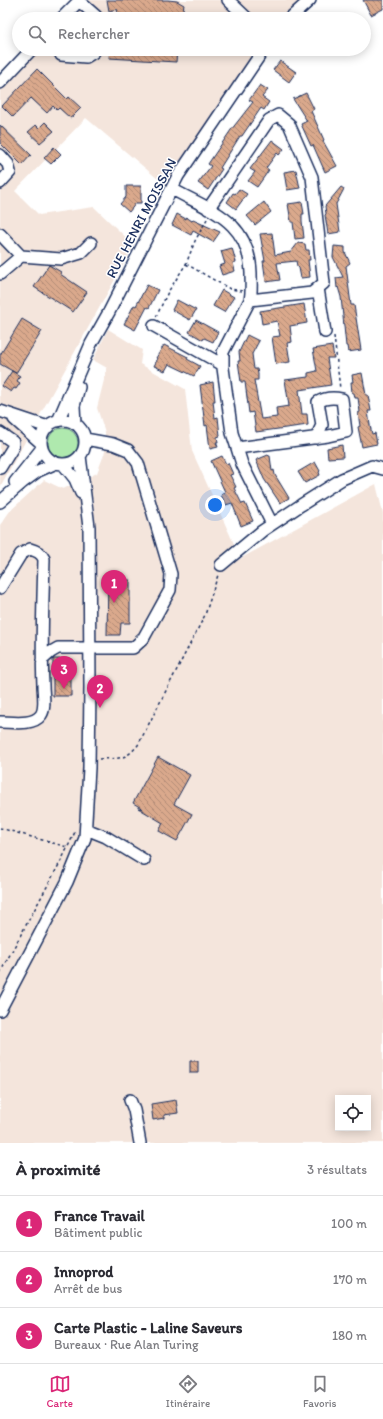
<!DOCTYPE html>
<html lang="fr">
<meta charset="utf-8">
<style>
body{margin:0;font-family:Itim,sans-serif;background:#f7f7f7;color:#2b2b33}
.controls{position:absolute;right:12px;bottom:12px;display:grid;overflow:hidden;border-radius:0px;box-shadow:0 2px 10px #0003}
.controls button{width:36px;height:36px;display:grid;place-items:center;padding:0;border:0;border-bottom:1px solid #e1e1e2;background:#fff;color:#2b2b33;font:20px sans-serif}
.you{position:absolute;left:215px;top:505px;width:14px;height:14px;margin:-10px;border:3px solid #fff;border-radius:50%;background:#1a73e8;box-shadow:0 0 0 6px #1a73e833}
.badge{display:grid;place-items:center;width:26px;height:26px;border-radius:50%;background:#db2777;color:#fff;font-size:13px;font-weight:700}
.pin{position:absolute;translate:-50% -33px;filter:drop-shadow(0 1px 2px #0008)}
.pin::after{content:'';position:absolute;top:21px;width:14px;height:12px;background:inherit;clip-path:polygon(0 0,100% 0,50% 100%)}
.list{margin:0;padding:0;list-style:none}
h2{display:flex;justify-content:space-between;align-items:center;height:52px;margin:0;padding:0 16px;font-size:17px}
h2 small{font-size:13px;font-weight:400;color:#7c7c81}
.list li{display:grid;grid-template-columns:26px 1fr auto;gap:12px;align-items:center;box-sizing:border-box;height:56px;padding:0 16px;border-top:1px solid #e1e1e2}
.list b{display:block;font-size:15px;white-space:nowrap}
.list p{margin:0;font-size:13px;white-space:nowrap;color:#7c7c81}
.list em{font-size:13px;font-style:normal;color:#7c7c81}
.icon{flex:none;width:22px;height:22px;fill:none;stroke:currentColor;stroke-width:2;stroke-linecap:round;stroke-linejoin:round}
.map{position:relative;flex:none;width:383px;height:1143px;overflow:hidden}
.search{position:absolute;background:#fff;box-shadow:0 2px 10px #0003;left:12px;right:12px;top:12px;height:44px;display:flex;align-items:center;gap:10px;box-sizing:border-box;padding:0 14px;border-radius:22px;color:#7c7c81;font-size:15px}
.sheet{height:220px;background:#fff}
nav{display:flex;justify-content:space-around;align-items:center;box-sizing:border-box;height:56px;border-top:1px solid #e1e1e2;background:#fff;font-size:11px;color:#7c7c81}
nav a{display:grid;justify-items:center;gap:2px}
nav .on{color:#db2777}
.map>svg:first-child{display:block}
.built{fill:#f4e5dc;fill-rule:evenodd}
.green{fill:#afe9ae;stroke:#658c86}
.building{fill:url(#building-back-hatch);stroke:#1b2f5e}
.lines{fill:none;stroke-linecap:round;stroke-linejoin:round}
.minor-casing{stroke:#1b2f5e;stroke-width:14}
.path{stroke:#1b2f5e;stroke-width:1.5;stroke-dasharray:3 3;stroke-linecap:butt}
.minor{stroke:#fff;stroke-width:11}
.labels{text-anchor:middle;stroke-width:3;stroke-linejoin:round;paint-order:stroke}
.street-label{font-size:14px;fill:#1b2f5e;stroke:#fff}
</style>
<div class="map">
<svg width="383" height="1143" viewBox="0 0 383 1143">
<defs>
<pattern id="building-back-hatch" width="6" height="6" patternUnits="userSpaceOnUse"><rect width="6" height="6" fill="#daa98c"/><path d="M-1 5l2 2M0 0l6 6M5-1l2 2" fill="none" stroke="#b08a76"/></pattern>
</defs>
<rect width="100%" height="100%" fill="#fff"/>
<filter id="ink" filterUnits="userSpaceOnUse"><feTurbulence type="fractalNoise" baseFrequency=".025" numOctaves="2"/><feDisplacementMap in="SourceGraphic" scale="8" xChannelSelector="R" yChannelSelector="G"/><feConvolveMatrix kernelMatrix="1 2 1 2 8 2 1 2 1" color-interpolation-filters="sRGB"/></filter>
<g filter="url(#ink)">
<path class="built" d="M70,0H305L292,19H52Z
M23,49H269L165,185L86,118L15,191L39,215L94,207L134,245L0,487V73Z
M108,329L142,350L140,364L185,389L192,451L235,546L238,560L376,484L383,513V1143H0V525L10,511L44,480L63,489L97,473L105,452V432L97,408L107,368L93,360ZM338,1098H368V1128H338Z"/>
<path class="green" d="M48 443a15 15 0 1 1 30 0a15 15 0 1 1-30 0Z"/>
<path class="building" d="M107,0H168L177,1L184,5L182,14L174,13L172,18L165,17L164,19H119L117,9L109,11Z
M363,0H383V9L371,15Z
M110,49H177L176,62L109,58Z
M280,61L296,72L289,82L273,70Z
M37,69L67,99L69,97L81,108L73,116L70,118L59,108L57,110L53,106L47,113L31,98L13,117L2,106Z
M260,85L268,90L262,97L269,102L264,110L261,108L242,136H240L220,168L222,169L208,190L198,183L211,166L208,164L231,130L253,102L249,100Z
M306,93L314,109L311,111L324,140L323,141L337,166L325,172L313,145L311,146L301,124L307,121L293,99Z
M45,122L54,131L40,143L28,132L36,125L39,128Z
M0,125L31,155L22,165L0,143Z
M272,140L284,149L279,155L277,153L266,168L269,170L257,187L248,181L255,172L250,169Z
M54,147L61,154L51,164L44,158Z
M296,170L300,188L287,190L284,172Z
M126,186H141V203H136L129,212L120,204L126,197Z
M341,187L344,189L336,204L340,232L328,234L325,215L326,214L325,206Z
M239,189L247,194L236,209L227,202L233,193L235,194Z
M264,202L271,212L255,225L247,216Z
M302,202L304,214H302V221L304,238L295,239L293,222H291L288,204Z
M177,214L186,219V217L192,221L193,220L220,232L213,242L193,231L191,235L172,225Z
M272,233L275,255L291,252L298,243L305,244L306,250H309L310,260H308L310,277L301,278L299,268L297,266L296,261L277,263L280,280L266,282L263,261H265L260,234Z
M334,246L345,247V252L350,263L346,266L351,305H354L361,350L348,352L347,346H346L341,297L338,287L337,288L336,278L343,277L333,257Z
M232,248L236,262L233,263L235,271L222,275L219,266L225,264L221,251Z
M49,265L61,272L60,274L87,292L73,312L34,287Z
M147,285L158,290L149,308L147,307L135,330L124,324L134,305L136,306Z
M222,290L234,297L224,312L213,306Z
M177,300L196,310L190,320L172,310Z
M304,304L307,323L290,326L292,342L287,343L290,362L276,364L272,337L280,336L277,321L262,324L260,311Z
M22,319L42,331L16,373L0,364V355Z
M196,320L218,332L213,342L204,338L203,340L189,332Z
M247,335L259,341L252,354L254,369H257L258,374V380H254L261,419L277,417L276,408L289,406L285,380L308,377V373L317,371L313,349L332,346L334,358H327L331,385L299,390L302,414H307L308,425L256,432L253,412L249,413L245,382H241L238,361H240L239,352Z
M164,345L188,357L187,359L200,366L194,376L169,364L165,371L154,366L158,358H156Z
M12,371L20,376L17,381L20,383L16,389L14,388L11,392L2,386Z
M362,373L366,395H368L371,411H368L370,425L372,434L375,433L377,444L362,447L358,427L360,426L358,413L360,412L358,398H355L354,393H352L351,382H353L352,375Z
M213,382L215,401H213L215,418L218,417L220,436L217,437L218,442H216L218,447L210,449L207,425L205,426L200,385Z
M342,445L343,457L328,458L327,448Z
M268,455L269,456H270L272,471L274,470L275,475L289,498L280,503L264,479L256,460Z
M222,456L226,464L228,463L233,474L230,475L236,487L234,488L242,504L245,503L253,521L241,526L232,503L226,505L221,495L225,492L211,461Z
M315,462L320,471L319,472L320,475L305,483L298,472Z
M108,580H130V623H121L120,635H107Z
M53,659H71V696H53Z
M158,757L190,775L174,804L192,814L177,841L159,831L163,823L138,808L143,809L133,803Z
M190,1061H198V1073H190Z
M176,1100L178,1113L164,1115V1118L153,1120L151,1104Z"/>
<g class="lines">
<defs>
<path id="minor" d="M228,0L248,19
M79,1L96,16L97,19
M61,19L80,0
M289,19L310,0
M61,55L86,57L94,52L95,49
M0,83L32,49
M0,155L8,164L10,172L0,183
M172,189C211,211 249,220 251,273C251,282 252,291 250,300L223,352V368L232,433L237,448L242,464L272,524
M208,209L269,120L278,115L289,124L312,177L324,283L312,293L250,300
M0,234L21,256
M0,274L21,256L61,259L81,253L91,243
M318,288L325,332
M154,326L223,365
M0,411L48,427
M14,419L41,443
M41 442a22 22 0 1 1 44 0a22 22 0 1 1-44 0Z
M58,421L91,344L109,312L178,176L264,49
M75,424L74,406L79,387
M0,433L13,442V447L0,468
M237,448L328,436L346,432L342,399C333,397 326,397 318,402L322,425L316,438
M63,464L75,479L81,493
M15,482L42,448
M0,502L23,482L38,471L56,463
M221,565L262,531L301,505L342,479L372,466L383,469
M0,588L21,554L30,549C37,551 41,553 44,559C43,601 41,643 43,685C43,693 46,708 41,715C33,726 12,722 0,722
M42,660L51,652L58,648H133L143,639L170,590L171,574L138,463L128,450L113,444L85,439
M86,829L106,837L144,860
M0,1010L67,882L85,838L89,768L90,687L89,527L80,456
M130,1100L134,1110L140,1143"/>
</defs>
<use href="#minor" class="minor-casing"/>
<path class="path" d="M186,264L230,289L242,291
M156,317L168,292L186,264L195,241L207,219
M334,336L340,389
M99,759C118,758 125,761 138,745L205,615L218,575
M0,828L67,847
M0,973L62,859L75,832"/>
<use href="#minor" class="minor"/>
</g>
</g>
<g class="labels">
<g class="street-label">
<text transform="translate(141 218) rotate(-62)" y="5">RUE HENRI MOISSAN</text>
</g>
</g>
</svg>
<div class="controls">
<button><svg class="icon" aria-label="locate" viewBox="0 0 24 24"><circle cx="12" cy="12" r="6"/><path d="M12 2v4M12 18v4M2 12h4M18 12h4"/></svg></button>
</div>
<div class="you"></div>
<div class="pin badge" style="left:114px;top:603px">1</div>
<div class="pin badge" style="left:100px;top:708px">2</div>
<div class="pin badge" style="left:64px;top:689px">3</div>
<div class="search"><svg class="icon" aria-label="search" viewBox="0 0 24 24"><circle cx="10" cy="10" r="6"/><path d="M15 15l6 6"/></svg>Rechercher</div>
</div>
<section class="sheet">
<h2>À proximité<small>3 résultats</small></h2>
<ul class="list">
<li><span class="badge">1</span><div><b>France Travail</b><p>Bâtiment public</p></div><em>100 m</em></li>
<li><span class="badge">2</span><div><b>Innoprod</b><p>Arrêt de bus</p></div><em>170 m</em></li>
<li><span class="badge">3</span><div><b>Carte Plastic - Laline Saveurs</b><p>Bureaux · Rue Alan Turing</p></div><em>180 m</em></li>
</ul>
</section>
<nav>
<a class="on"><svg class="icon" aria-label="map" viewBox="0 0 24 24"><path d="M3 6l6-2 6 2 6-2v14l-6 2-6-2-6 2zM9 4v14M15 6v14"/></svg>Carte</a>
<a><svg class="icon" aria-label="directions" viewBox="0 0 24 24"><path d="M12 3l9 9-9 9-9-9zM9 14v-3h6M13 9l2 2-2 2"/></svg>Itinéraire</a>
<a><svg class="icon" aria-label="saved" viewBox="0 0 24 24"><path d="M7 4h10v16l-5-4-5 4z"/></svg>Favoris</a>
</nav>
